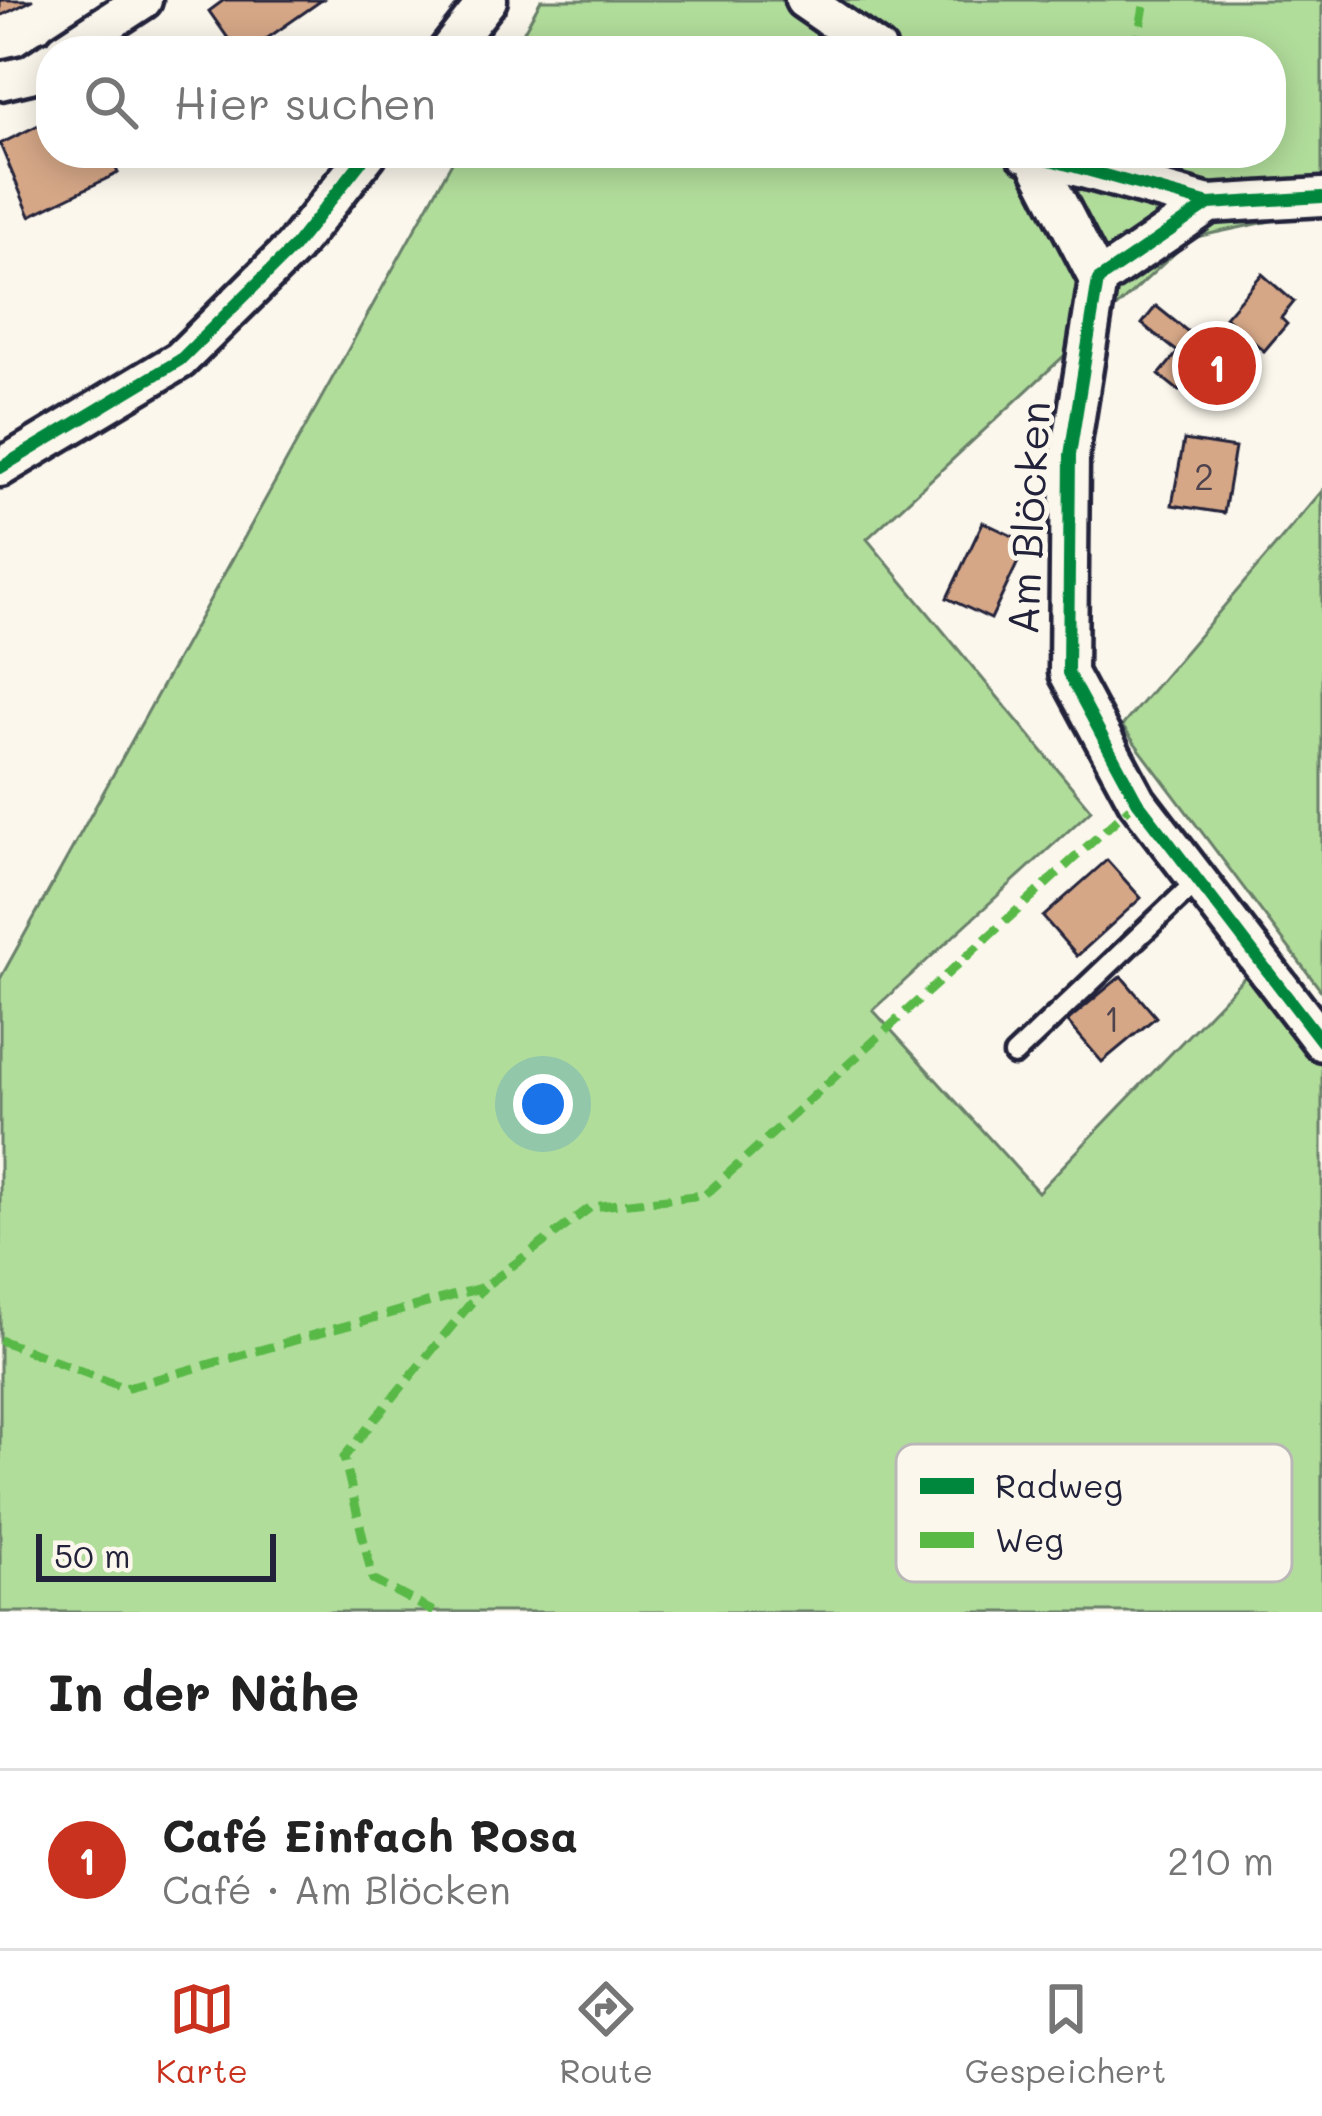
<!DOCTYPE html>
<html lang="de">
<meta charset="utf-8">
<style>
body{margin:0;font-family:Mali,sans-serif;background:#f2f2f2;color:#222}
.scale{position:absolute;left:36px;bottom:30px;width:240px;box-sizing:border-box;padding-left:12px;border:6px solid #22223b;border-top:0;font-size:33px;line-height:42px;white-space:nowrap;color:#22223b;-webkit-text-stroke:9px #fbf7ec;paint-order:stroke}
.you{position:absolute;left:543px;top:1104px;width:42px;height:42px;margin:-30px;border:9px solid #fff;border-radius:50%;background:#1a73e8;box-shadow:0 0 0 18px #1a73e833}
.badge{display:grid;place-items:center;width:78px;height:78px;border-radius:50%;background:#c8321e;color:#fff;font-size:39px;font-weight:700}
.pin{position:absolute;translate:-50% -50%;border:6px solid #fff;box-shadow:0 3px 12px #0006}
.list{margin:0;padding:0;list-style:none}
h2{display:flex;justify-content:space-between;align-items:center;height:156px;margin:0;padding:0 48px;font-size:51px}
h2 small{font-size:39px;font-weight:400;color:#767676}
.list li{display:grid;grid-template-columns:78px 1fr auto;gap:36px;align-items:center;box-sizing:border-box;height:180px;padding:0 48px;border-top:3px solid #e0e0e0}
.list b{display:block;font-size:45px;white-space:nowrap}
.list p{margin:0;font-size:39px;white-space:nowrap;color:#767676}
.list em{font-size:39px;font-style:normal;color:#767676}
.icon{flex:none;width:66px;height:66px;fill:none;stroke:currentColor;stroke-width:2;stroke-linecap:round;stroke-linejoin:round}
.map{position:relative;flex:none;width:1322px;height:1612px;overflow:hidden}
.search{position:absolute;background:#fff;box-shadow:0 6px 30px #0003;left:36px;right:36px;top:36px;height:132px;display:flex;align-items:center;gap:30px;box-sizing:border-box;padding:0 42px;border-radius:48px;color:#767676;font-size:45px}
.sheet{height:336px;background:#fff}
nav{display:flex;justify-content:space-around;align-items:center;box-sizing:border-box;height:168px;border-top:3px solid #e0e0e0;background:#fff;font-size:33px;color:#767676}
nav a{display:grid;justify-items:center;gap:6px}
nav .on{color:#c8321e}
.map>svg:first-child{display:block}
.green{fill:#b1dd9b;stroke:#6a806b;stroke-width:3}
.building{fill:#d5a787;stroke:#22223b;stroke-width:3}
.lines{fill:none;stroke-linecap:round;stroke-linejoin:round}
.service-casing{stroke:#22223b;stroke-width:27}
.minor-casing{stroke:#22223b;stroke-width:45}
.service{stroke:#fbf7ec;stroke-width:18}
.minor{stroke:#fbf7ec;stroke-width:36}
.quiet{stroke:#58b947;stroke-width:9;stroke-dasharray:18 9;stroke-linecap:butt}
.cycleway-casing{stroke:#fbf7ec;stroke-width:20}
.cycleway{stroke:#00873e;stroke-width:12}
.labels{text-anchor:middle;stroke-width:10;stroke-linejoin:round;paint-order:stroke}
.number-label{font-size:36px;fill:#4f434e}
.street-label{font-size:42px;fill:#22223b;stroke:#fbf7ec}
.key{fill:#fbf7ec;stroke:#bab7b7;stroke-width:3}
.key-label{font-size:33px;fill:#22223b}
</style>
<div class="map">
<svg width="1322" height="1612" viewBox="0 0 1322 1612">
<rect width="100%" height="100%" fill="#fbf7ec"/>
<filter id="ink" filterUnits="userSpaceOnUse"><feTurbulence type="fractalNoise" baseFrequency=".00833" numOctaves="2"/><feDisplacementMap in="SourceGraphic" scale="24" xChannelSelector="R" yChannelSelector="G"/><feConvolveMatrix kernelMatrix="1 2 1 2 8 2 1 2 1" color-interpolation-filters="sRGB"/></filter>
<g filter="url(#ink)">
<path class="green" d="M541,0H1322V210L1191,238L867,539L1091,810L873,1010L1038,1192L1255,966L1322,1053V1612H0V979L457,153H1271V51H513Z
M1322,491V992L1122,726Z"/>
<path class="building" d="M0,0H33L0,16Z
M224,0H322L249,51H237L209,11Z
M51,119V153H109L118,173L30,216L0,144Z
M1262,274L1294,302L1281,318L1287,324L1264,351L1225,317Z
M1156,306L1207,347L1193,364L1142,324Z
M1214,338L1252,368L1241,382L1230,374L1220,386L1193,364Z
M1178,352L1234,397L1222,412L1186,383L1179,391L1159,375Z
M1184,440L1235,448L1224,513L1172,505Z
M983,522L1027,543L991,619L947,598Z
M1107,860L1141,898L1077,956L1043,917Z
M1121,976L1156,1017L1102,1062L1067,1021Z"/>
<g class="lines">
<defs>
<path id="service" d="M1014,1055L1198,880"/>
<path id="minor" d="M804,0L878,51
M65,51L143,0
M448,51L488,0
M0,81L30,74L51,60
M1025,153L1209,204L1322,197
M1036,160L1098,280L1070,455L1068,673L1137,801L1322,1042
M1098,280L1209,204
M0,468L180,360L293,248L368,153"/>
</defs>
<use href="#service" class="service-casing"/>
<use href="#minor" class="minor-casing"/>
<use href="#service" class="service"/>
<use href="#minor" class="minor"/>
<path class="quiet" d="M1136,51L1145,0
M0,1340L125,1388L484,1287L591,1207L705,1195L1137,801
M434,1612L373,1580L344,1457L484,1287"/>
<defs>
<path id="cycleway" d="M1025,153L1209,204L1322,197
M1209,204L1098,280L1070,455L1068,673L1137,801L1322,1042
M0,468L180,360L293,248L368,153"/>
</defs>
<use href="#cycleway" class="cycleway-casing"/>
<use href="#cycleway" class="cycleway"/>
</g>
</g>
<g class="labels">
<g class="number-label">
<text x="1204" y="490">2</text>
<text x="1112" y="1032">1</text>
</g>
<g class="street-label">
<text transform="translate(1029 518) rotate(-87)" y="15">Am Blöcken</text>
</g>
</g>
<rect x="896" y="1444" width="396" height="138" rx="18" class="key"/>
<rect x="920" y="1478" width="54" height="16" fill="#00873e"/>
<rect x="920" y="1532" width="54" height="16" fill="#58b947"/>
<g class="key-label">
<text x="995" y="1498">Radweg</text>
<text x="995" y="1552">Weg</text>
</g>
</svg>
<div class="scale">50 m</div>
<div class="you"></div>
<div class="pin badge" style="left:1217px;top:366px">1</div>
<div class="search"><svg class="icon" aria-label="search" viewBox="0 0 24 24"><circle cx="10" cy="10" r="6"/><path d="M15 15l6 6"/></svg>Hier suchen</div>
</div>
<section class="sheet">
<h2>In der Nähe<small></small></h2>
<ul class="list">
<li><span class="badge">1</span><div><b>Café Einfach Rosa</b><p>Café · Am Blöcken</p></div><em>210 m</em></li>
</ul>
</section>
<nav>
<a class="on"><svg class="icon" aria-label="map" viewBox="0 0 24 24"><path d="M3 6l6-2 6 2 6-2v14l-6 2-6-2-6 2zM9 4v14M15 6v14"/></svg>Karte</a>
<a><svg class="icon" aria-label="directions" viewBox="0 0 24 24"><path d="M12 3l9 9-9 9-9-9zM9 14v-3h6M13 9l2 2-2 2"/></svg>Route</a>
<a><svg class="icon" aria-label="saved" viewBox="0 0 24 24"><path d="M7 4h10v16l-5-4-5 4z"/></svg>Gespeichert</a>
</nav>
